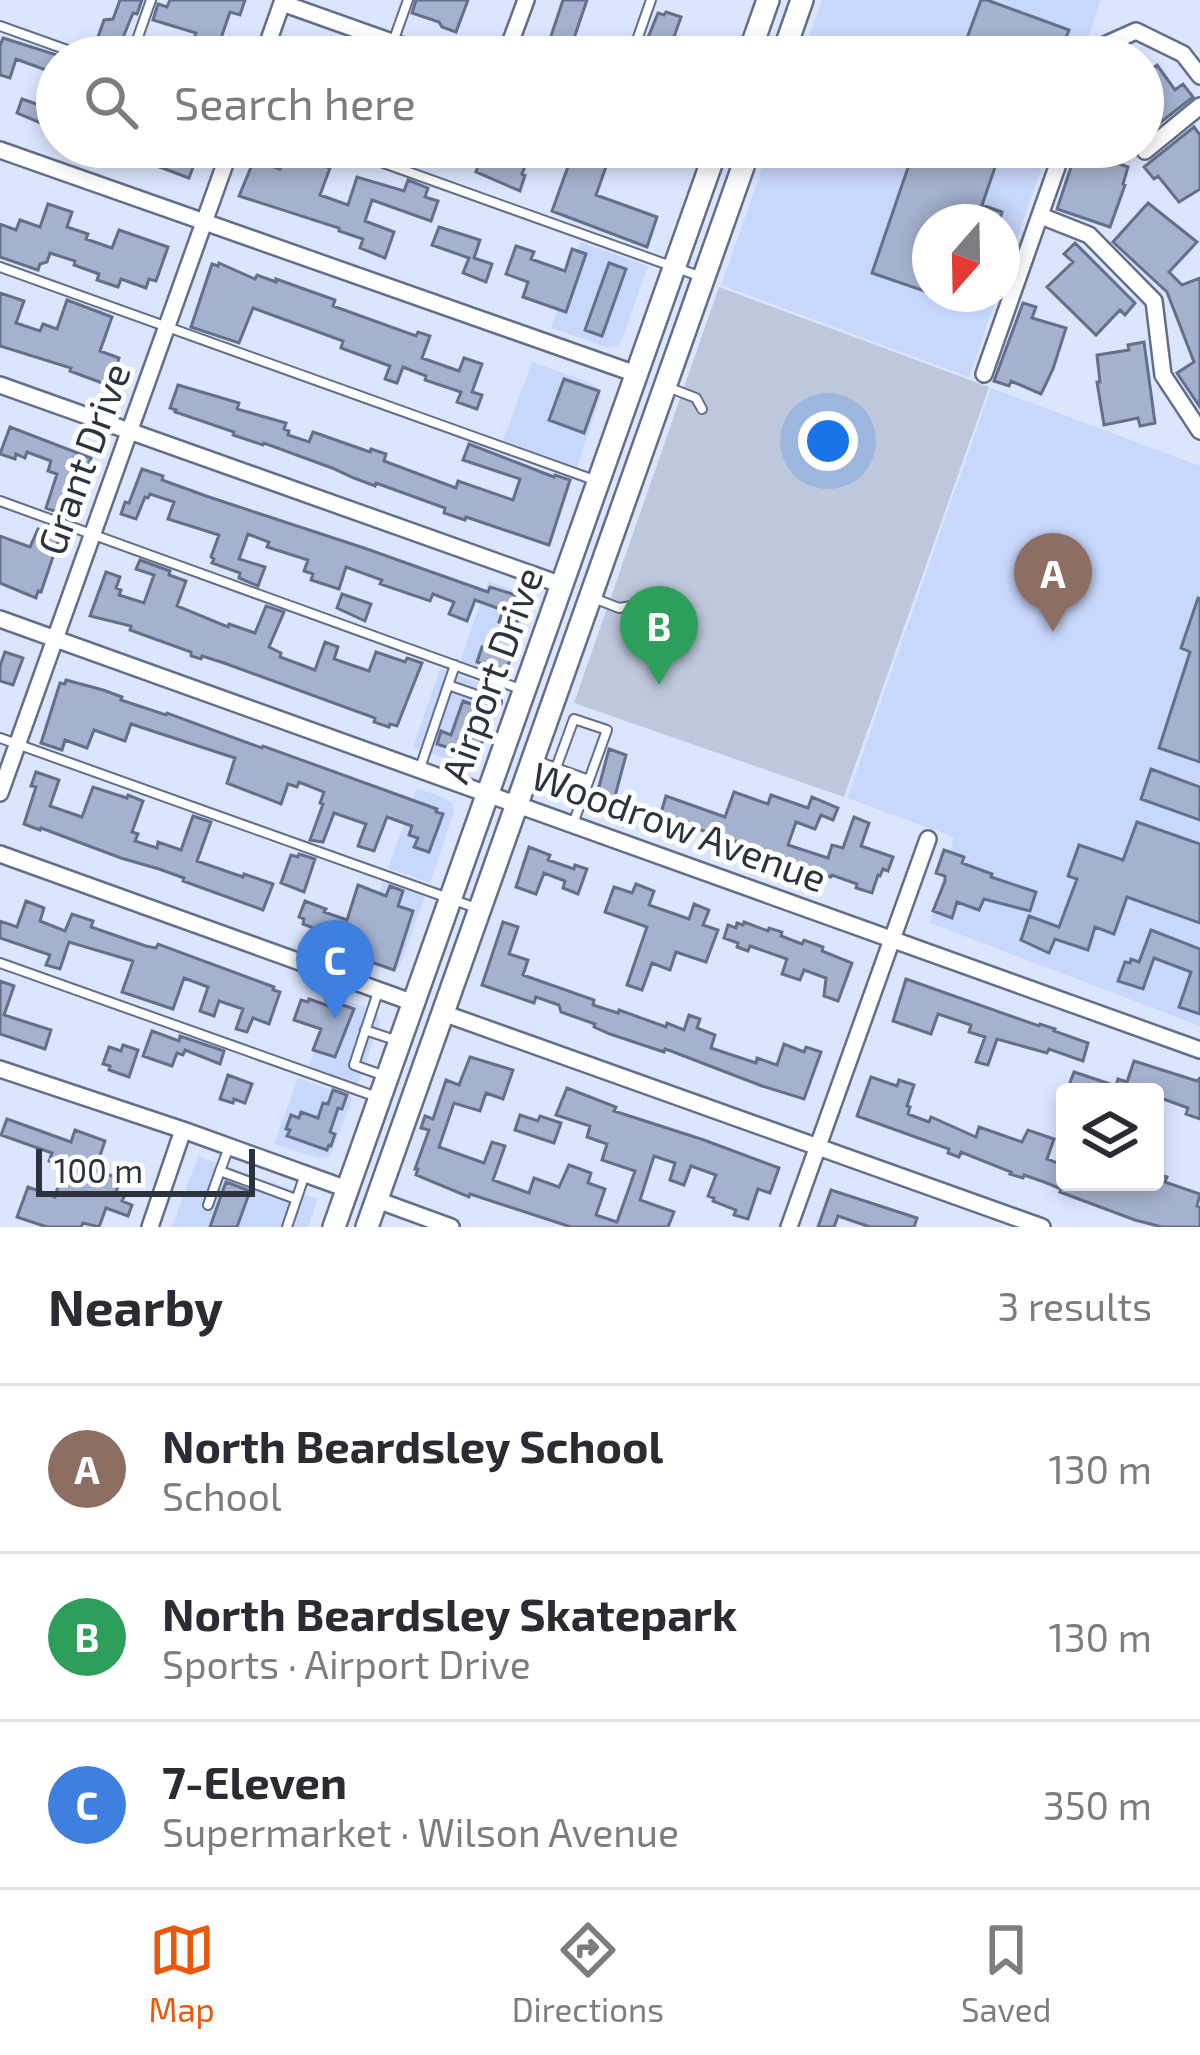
<!DOCTYPE html>
<meta charset="utf-8">
<style>
body{margin:0;font-family:"Exo 2",sans-serif;background:#f7f7f7;color:#2b2b33}
.controls{position:absolute;right:36px;bottom:36px;display:grid;overflow:hidden;border-radius:12px;box-shadow:0 6px 18px #0003}
.controls button{width:108px;height:108px;display:grid;place-items:center;padding:0;border:0;border-bottom:3px solid #e1e1e2;background:#fff;color:#2b2b33;font:60px sans-serif}
.compass{position:absolute;left:912px;top:204px;width:108px;height:108px;border-radius:50%;background:#fff;box-shadow:0 6px 18px #0003;rotate:200deg}
.scale{position:absolute;left:36px;bottom:30px;width:219px;box-sizing:border-box;padding-left:12px;border:6px solid #2d333e;border-top:0;font-size:33px;line-height:42px;white-space:nowrap;color:#2d333e;-webkit-text-stroke:9px #fff;paint-order:stroke}
.you{position:absolute;left:828px;top:441px;width:42px;height:42px;margin:-30px;border:9px solid #fff;border-radius:50%;background:#1a73e8;box-shadow:0 0 0 18px #1a73e833}
.badge{display:grid;place-items:center;width:78px;height:78px;border-radius:50%;background:#ea580c;color:#fff;font-size:39px;font-weight:700}
.pin{position:absolute;translate:-50% -99px;filter:drop-shadow(0 3px 6px #0008)}
.pin::after{content:'';position:absolute;top:63px;width:42px;height:36px;background:inherit;clip-path:polygon(0 0,100% 0,50% 100%)}
.list{margin:0;padding:0;list-style:none}
h2{display:flex;justify-content:space-between;align-items:center;height:156px;margin:0;padding:0 48px;font-size:51px}
h2 small{font-size:39px;font-weight:400;color:#7c7c81}
.list li{display:grid;grid-template-columns:78px 1fr auto;gap:36px;align-items:center;box-sizing:border-box;height:168px;padding:0 48px;border-top:3px solid #e1e1e2}
.list b{display:block;font-size:45px;white-space:nowrap}
.list p{margin:0;font-size:39px;white-space:nowrap;color:#7c7c81}
.list em{font-size:39px;font-style:normal;color:#7c7c81}
.icon{flex:none;width:66px;height:66px;fill:none;stroke:currentColor;stroke-width:2;stroke-linecap:round;stroke-linejoin:round}
.map{position:relative;flex:none;width:1200px;height:1227px;overflow:hidden}
.search{position:absolute;background:#fff;box-shadow:0 6px 18px #0003;left:36px;right:36px;top:36px;height:132px;display:flex;align-items:center;gap:30px;box-sizing:border-box;padding:0 42px;border-radius:66px;color:#7c7c81;font-size:45px}
.sheet{height:660px;background:#fff}
nav{display:flex;justify-content:space-around;align-items:center;box-sizing:border-box;height:168px;border-top:3px solid #e1e1e2;background:#fff;font-size:33px;color:#7c7c81}
nav a{display:grid;justify-items:center;gap:6px}
nav .on{color:#ea580c}
.map>svg:first-child{display:block}
.built{fill:#c8d8fd}
.green{fill:#bec7dc}
.building{fill:#a5b2cf;stroke:#64708a;stroke-width:3}
.lines{fill:none;stroke-linecap:round;stroke-linejoin:round}
.lane-casing{stroke:#636f89;stroke-width:12}
.street-casing{stroke:#636f89;stroke-width:20}
.secondary-casing{stroke:#636f89;stroke-width:26}
.lane{stroke:#fff;stroke-width:8}
.street{stroke:#fff;stroke-width:15}
.secondary{stroke:#fff;stroke-width:21}
.labels{text-anchor:middle;stroke-width:10;stroke-linejoin:round;paint-order:stroke}
.street-label{font-size:39px;fill:#2d333e;stroke:#fff}
</style>
<div class="map">
<svg width="1200" height="1227" viewBox="0 0 1200 1227">
<rect width="100%" height="100%" fill="#dbe5fd"/>
<path class="built" d="M822,0H1101L1081,57H801Z
M770,147H1049L1002,282V222H930V294H998L969,377L721,285Z
M580,242L648,266L622,339L618,345L610,348L551,328Z
M532,362L591,383L598,388L601,395L577,467L503,441Z
M991,388L1200,466V1026L930,923L954,837L847,798Z
M488,581L518,592L527,604L503,677L460,662Z
M440,669L498,689L475,755L470,762L463,764L413,747Z
M417,788L445,798L452,803L454,811L430,883L388,868Z
M383,881L425,896L401,963L397,969L390,971L355,960Z
M334,996L371,1009L377,1014L380,1021L358,1085L309,1067Z
M298,1078L353,1098L330,1156L318,1158L274,1144Z
M198,1156L318,1199L308,1227H172Z"/>
<path class="green" d="M719,287L989,387L844,797L574,703Z"/>
<path class="building" d="M120,0H142L137,14L133,13L115,57H95L93,51L104,20L113,19Z
M170,0H245L240,15L230,12L220,41L228,43L224,57L191,47L196,33L153,20L158,4L167,7Z
M416,0H468L456,32L442,27L439,22L412,13Z
M563,0H587L572,44L551,36Z
M981,0H987L1069,30L1059,57H960Z
M666,12L681,17L667,57H640L658,13L664,15Z
M3,38L57,55V74L16,59L10,78L0,75V46Z
M1157,65L1175,90L1183,84L1193,97L1143,136V75Z
M22,99L57,111V130L17,113Z
M1194,127L1200,135V189L1179,202L1158,176L1154,179L1144,167Z
M106,147H200L189,178Z
M484,147H532L522,174L525,175L520,191L476,172Z
M575,147H613L596,195L657,217L647,247L552,211Z
M915,147H993L1001,150L982,205L1002,212L999,222H930V293L872,273Z
M1077,149L1128,167L1123,184L1125,185L1110,227L1057,209Z
M286,152L330,168L320,195L348,205L357,177L404,191L408,180L428,188L425,197L438,201L431,221L372,200L365,221L394,232L385,258L360,248L363,239L339,231V228L239,196L254,160L280,169Z
M1148,203L1197,242L1169,272L1182,285L1200,278V407L1177,373L1194,362L1167,292L1113,242Z
M48,204L72,212L67,227L88,234L86,239L112,248L119,230L168,247L156,281L149,279L146,288L121,279L118,287L97,280L99,274L74,265L75,261L50,253L47,262L40,264L38,270L0,257V224L16,230L20,220L40,227Z
M439,227L480,240L474,258L492,264L486,282L463,273L469,258L432,245Z
M1075,243L1135,303L1125,315L1120,310L1096,335L1047,287L1073,262L1064,254Z
M516,246L534,252L531,259L565,271L572,249L586,254L566,312L523,297L528,282L506,274Z
M219,263L255,279L257,275L276,282V279L335,300L333,306L416,336L418,332L430,336L422,358L459,371L464,358L482,364L472,392L482,395L477,409L457,402L461,392L425,380L426,376L403,367L397,383L385,379L390,366L341,348L343,341L253,308L239,343L191,327L212,264L218,266Z
M609,263L626,269L602,336L585,330Z
M0,293L24,301L16,323L40,331L43,324L57,329L67,300L112,317L100,351L119,358L110,386L70,371L71,368L0,346Z
M1023,303L1036,307L1032,318L1066,328L1053,369L1041,394L1011,381L1009,386L994,381Z
M1144,342L1155,423L1140,426L1138,418L1104,425L1097,382H1100L1097,355L1129,350L1128,345Z
M564,379L599,391L584,433L549,420Z
M178,385L239,403L237,409L286,423L284,429L289,431L288,435L309,442L313,432L370,452L371,449L386,454L384,461L456,488L458,481L513,500L520,479L463,460L469,444L554,477L555,475L570,480L549,545L466,517L465,520L444,513L445,508L376,483L375,486L354,478L332,468L264,443L263,445L233,435L234,432L175,412L176,410L170,408Z
M10,427L91,458L69,516L46,508L57,474L48,471L51,461L27,452L25,458L16,454L15,459L0,454Z
M142,469L163,476L162,480L209,497L364,548L488,592L490,587L525,598L515,628L499,622L503,610L475,600L467,621L449,614L454,602L433,594L430,601L380,584L382,580L346,567L339,589L311,580L313,574L304,571L308,560L267,547L269,542L248,534L239,559L265,567L258,586L239,578L240,573L212,563L214,559L211,557L219,535L168,519L174,502L150,494L148,498L145,497L136,519L121,514L125,502L129,503Z
M38,529L60,536L41,592L38,591L36,598L0,583V536L30,547Z
M140,560L170,571L169,575L186,581L177,606L228,627L229,624L255,633L266,606L284,612L269,647L281,653L280,657L315,670L325,642L338,647L334,659L369,671L376,652L405,662L407,658L422,663L397,726L390,724L389,727L374,722L375,718L224,663L202,656L201,659L191,656V652L130,630L131,626L90,616L106,572L120,577L116,588L121,590L119,595L144,603L154,575L136,569Z
M342,594L371,604L365,621L337,608Z
M1198,598L1200,599V762L1159,748L1190,652L1181,648Z
M482,647L511,657L506,672L477,662Z
M5,652L23,658L13,685L0,681V666Z
M66,680L103,690L122,697L121,700L166,715L167,713L262,748L263,746L437,809L436,812L443,814L429,852L414,847L418,838L409,835L412,826L387,817L374,851L358,846L366,824L334,813L323,842L310,840L323,804L320,803L324,792L299,782L297,787L288,784L281,804L227,783L235,758L131,724L125,741L94,730L87,748L65,740L62,750L41,743L60,683L65,684Z
M463,701L493,712L481,745L464,753L437,744L441,731L451,735Z
M609,749L626,755L614,800L597,794Z
M1151,769L1200,787V820L1141,799Z
M36,772L59,780L50,806L82,817L93,787L127,798L128,795L143,801L132,832L138,834L135,841L157,848L158,842L181,850L193,816L211,822L197,861L243,877L244,874L273,884L263,910L183,881L184,878L159,869L121,858L41,828L40,830L24,824L36,787L31,786Z
M734,792L768,804L771,795L808,808L812,797L838,808L833,820L821,815L815,829L796,822L788,845L828,858L832,845L843,848L854,817L869,823L861,846L893,857L888,871L883,869L880,876L878,875L872,893L856,888L857,884L832,875L831,877L787,865L789,860L660,816L666,796L725,817Z
M1137,822L1200,844V923L1127,897L1114,934L1095,927L1088,950L1055,939L1049,953L1021,940L1029,916L1059,927L1077,879L1068,876L1079,845L1123,860Z
M529,847L550,855L548,860L574,869L575,865L587,869L578,894L563,888L565,881L544,873L536,894L516,887Z
M944,850L964,857L962,863L992,874L991,877L1036,892L1030,911L984,899L979,910L957,902L952,918L933,911L945,881V876L936,873Z
M299,854L315,859L304,892L281,883L291,855L298,857Z
M636,884L654,891L649,905L689,919L694,904L709,910L703,925L718,930L706,962L676,952L670,970L652,963L642,990L627,985L647,927L605,912L614,887L632,893Z
M358,885L386,896L390,886L403,891L398,906L413,911L394,970L354,956L358,945L303,924L304,919L299,917L305,901L326,909L324,912L347,920Z
M26,901L44,908L40,921L65,931L72,914L93,921L91,927L146,946L156,948L158,944L274,987L273,990L280,992L269,1024L253,1018L247,1032L236,1029L243,1009L219,1001L214,1016L200,1011L208,987L184,978L173,1009L122,992L133,961L69,942L60,969L46,965L50,955L0,938V921L17,927Z
M503,922L518,927L509,954L528,960L523,975L594,1000L593,1005L618,1013L619,1010L666,1027L667,1023L684,1030L689,1015L700,1019L697,1028L715,1035L711,1048L756,1063L757,1058L777,1065L784,1044L804,1052L806,1047L821,1052L804,1099L762,1086L671,1051L665,1049L664,1052L610,1034L594,1027L595,1024L561,1012L559,1005L536,997L534,1003L482,985Z
M744,922L768,931L769,928L782,932L781,936L802,944L804,940L823,947L822,951L852,963L838,1001L824,996L826,978L804,970L800,980L782,974L787,959L750,946L748,951L737,947L738,943L724,938L728,925L736,928L737,923L743,925Z
M1151,930L1200,949V1014L1179,1007L1191,972L1154,958L1143,989L1118,981L1125,962L1130,963L1131,959L1139,962Z
M906,979L1039,1026L1040,1024L1055,1029L1054,1031L1088,1043L1083,1061L1049,1049L1047,1053L997,1039L988,1065L976,1062L985,1037L969,1032L971,1025L938,1014L931,1034L893,1021Z
M0,981L14,986L4,1015L51,1030L45,1049L0,1034Z
M309,999L329,1006L331,1001L354,1009L335,1057L313,1050L321,1029L294,1020L301,1000L308,1002Z
M152,1031L179,1041L180,1036L224,1051L220,1064L185,1050L183,1055L177,1053L172,1066L143,1056Z
M123,1045L138,1050L129,1077L109,1070L110,1066L103,1064L109,1047L121,1051Z
M470,1057L513,1070L503,1099L486,1093L480,1111L454,1103L439,1147L484,1163L492,1142L505,1146L493,1180L529,1193L534,1178L559,1187L569,1165L591,1173L588,1183L605,1189L596,1215L617,1222L635,1171L602,1160L607,1144L587,1137L590,1126L556,1115L567,1088L616,1107L614,1111L704,1140L779,1168L770,1193L758,1189L748,1219L734,1215L736,1210L713,1201L714,1198L708,1196L716,1175L691,1166L684,1185L670,1180L675,1163L654,1156L640,1200L674,1212L668,1227H571L470,1194L469,1197L416,1175L418,1169H415L429,1130L421,1128L425,1116L433,1119L446,1080L459,1085Z
M1134,1061L1197,1081L1200,1078V1119L1186,1114L1188,1108L1155,1096V1092H1080L1068,1088L1074,1072L1116,1086L1118,1079L1127,1082Z
M228,1075L252,1084L245,1103L234,1099L233,1103L220,1099Z
M871,1077L897,1086L899,1080L914,1085L907,1106L910,1107L908,1114L929,1122L931,1117L976,1137L979,1127L1022,1142L1028,1130L1054,1139L1047,1159L1065,1166V1182L1088,1188L1090,1182H1096L1114,1188L1116,1182H1155L1157,1173L1167,1177L1165,1182L1200,1194L1197,1206L1200,1207V1227H1162L1135,1220L1060,1192L1061,1189L1047,1183L1024,1175L1023,1178L1010,1174L1011,1172L961,1152L959,1157L948,1153L949,1149L857,1116Z
M333,1090L347,1095L342,1109L338,1108L330,1132L335,1134L331,1146L329,1145L327,1150L287,1136L290,1130L286,1129L291,1115L299,1118L301,1112L318,1118L323,1103L328,1104Z
M520,1115L538,1121L540,1116L561,1123L554,1143L515,1130Z
M7,1119L71,1142L75,1130L105,1141L95,1170L121,1179L116,1192L125,1195L122,1201L132,1205L128,1216L106,1208L99,1227L83,1223L81,1227H47L17,1217L28,1187L55,1197L64,1166L49,1161L52,1153L1,1135Z
M226,1182L250,1191L237,1227H210Z
M831,1190L917,1218L914,1227H870L838,1216L834,1227H818Z"/>
<g class="lines">
<defs>
<path id="lane" d="M0,26L87,57
M393,42L408,0
M131,57L151,0
M631,57L651,0
M339,147L699,276
M0,267L597,481
M670,388L696,398L702,409
M0,501L523,690
M591,597L619,608L632,606
M448,685L497,702
M0,738L479,909
M534,760L589,780
M420,768L455,665
M556,768L574,719L607,730L573,824
M0,963L377,1097
M378,992L354,1065L385,1076
M365,1030L398,1041
M220,1171L229,1147
M208,1205L220,1171L296,1199
M287,1227L305,1174"/>
<path id="street" d="M282,3L434,57
M263,57L283,0
M505,57L526,0
M1095,57L1098,48L1136,31L1183,54L1200,76
M690,147L714,155
M0,150L636,374
M1145,151L1200,106
M1041,216L1089,235L1154,301L1163,375L1200,431
M984,374L1064,147
M0,385L562,585
M0,619L1200,1050
M0,793L231,147
M0,854L414,1003
M443,1013L1042,1227
M0,1069L183,1130L347,1189
M377,1200L451,1227
M150,1227L183,1130
M789,1227L928,839"/>
<path id="secondary" d="M748,57L768,0
M782,57L802,0
M334,1227L717,147
M367,1227L750,147"/>
</defs>
<use href="#lane" class="lane-casing"/>
<use href="#street" class="street-casing"/>
<use href="#secondary" class="secondary-casing"/>
<use href="#lane" class="lane"/>
<use href="#street" class="street"/>
<use href="#secondary" class="secondary"/>
</g>
<g class="labels">
<g class="street-label">
<text transform="translate(84 459) rotate(-70)" y="14">Grant Drive</text>
<text transform="translate(492 675) rotate(-70)" y="14">Airport Drive</text>
<text transform="translate(679 827) rotate(20)" y="14">Woodrow Avenue</text>
</g>
</g>
</svg>
<div class="controls">
<button><svg class="icon" aria-label="layers" viewBox="0 0 24 24"><path d="M12 4l9 5-9 5-9-5zM3 14l9 5 9-5"/></svg></button>
</div>
<svg class="compass" viewBox="-18 -18 36 36"><path d="M0-13l5 13h-10z" fill="#e53935"/><path d="M0 13l5-13h-10z" fill="#7c7c81"/></svg>
<div class="scale">100 m</div>
<div class="you"></div>
<div class="pin badge" style="left:1053px;top:632px;background:#8d6e63">A</div>
<div class="pin badge" style="left:659px;top:685px;background:#2e9e5b">B</div>
<div class="pin badge" style="left:335px;top:1019px;background:#3f7fe0">C</div>
<div class="search"><svg class="icon" aria-label="search" viewBox="0 0 24 24"><circle cx="10" cy="10" r="6"/><path d="M15 15l6 6"/></svg>Search here</div>
</div>
<section class="sheet">
<h2>Nearby<small>3 results</small></h2>
<ul class="list">
<li><span class="badge" style="background:#8d6e63">A</span><div><b>North Beardsley School</b><p>School</p></div><em>130 m</em></li>
<li><span class="badge" style="background:#2e9e5b">B</span><div><b>North Beardsley Skatepark</b><p>Sports · Airport Drive</p></div><em>130 m</em></li>
<li><span class="badge" style="background:#3f7fe0">C</span><div><b>7-Eleven</b><p>Supermarket · Wilson Avenue</p></div><em>350 m</em></li>
</ul>
</section>
<nav>
<a class="on"><svg class="icon" aria-label="map" viewBox="0 0 24 24"><path d="M3 6l6-2 6 2 6-2v14l-6 2-6-2-6 2zM9 4v14M15 6v14"/></svg>Map</a>
<a><svg class="icon" aria-label="directions" viewBox="0 0 24 24"><path d="M12 3l9 9-9 9-9-9zM9 14v-3h6M13 9l2 2-2 2"/></svg>Directions</a>
<a><svg class="icon" aria-label="saved" viewBox="0 0 24 24"><path d="M7 4h10v16l-5-4-5 4z"/></svg>Saved</a>
</nav>
